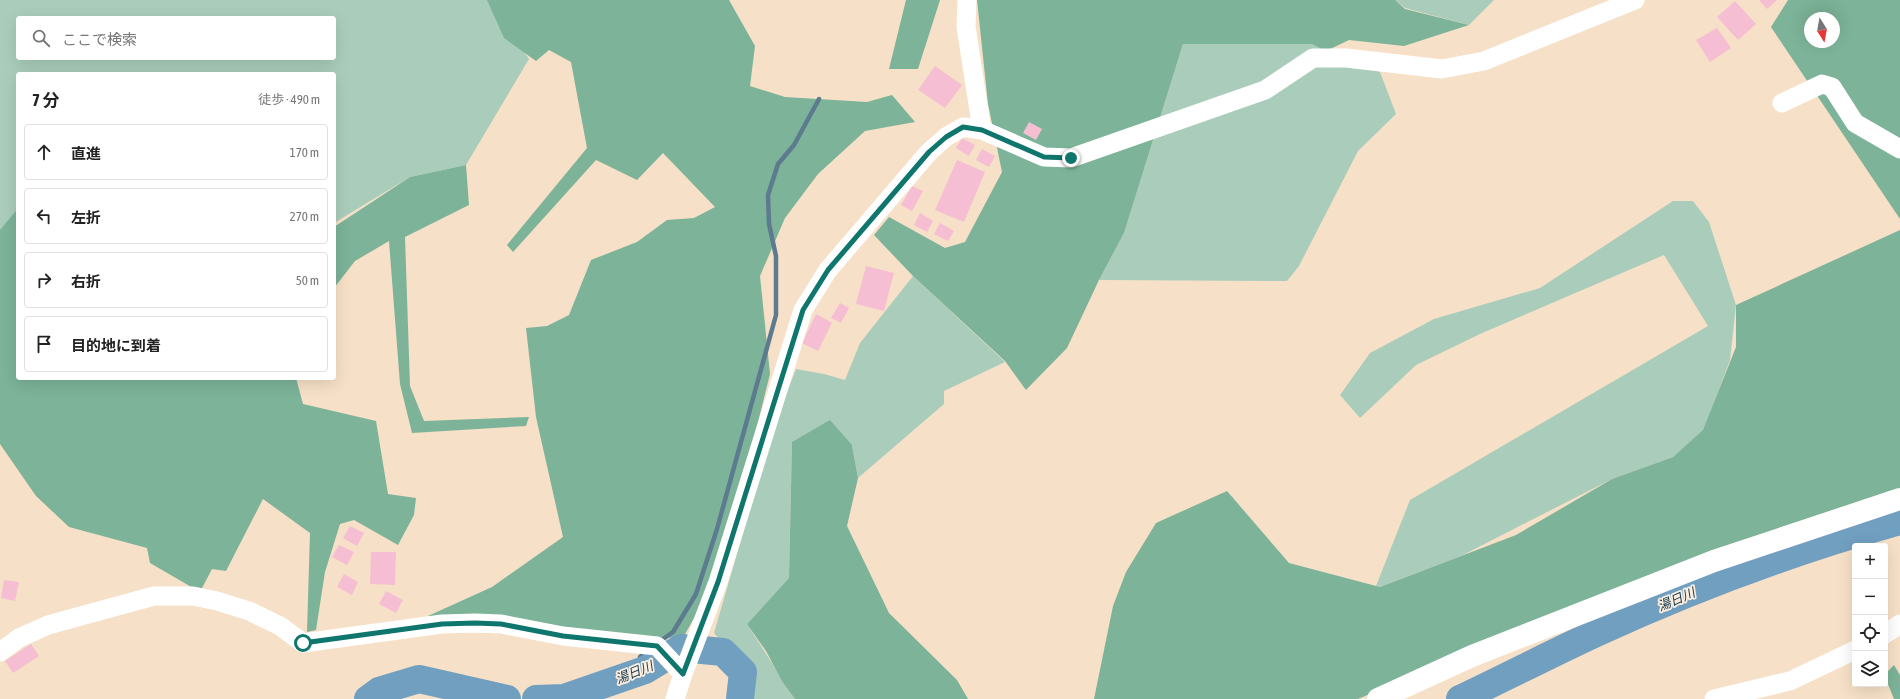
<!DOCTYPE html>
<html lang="ja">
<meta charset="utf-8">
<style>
body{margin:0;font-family:"Asap Condensed","Noto Sans JP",sans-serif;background:#f6f6f6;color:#222}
.controls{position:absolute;right:12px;bottom:12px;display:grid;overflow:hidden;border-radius:4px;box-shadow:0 4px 16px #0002}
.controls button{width:36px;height:36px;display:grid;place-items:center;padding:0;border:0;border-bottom:1px solid #e0e0e0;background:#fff;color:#222;font:20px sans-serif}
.compass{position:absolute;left:1804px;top:12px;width:36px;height:36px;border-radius:50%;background:#fff;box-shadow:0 4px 16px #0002;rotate:169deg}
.stop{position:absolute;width:12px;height:12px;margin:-9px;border:3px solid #0f766e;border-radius:50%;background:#fff}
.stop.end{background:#0f766e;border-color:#fff;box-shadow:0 1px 4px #0008}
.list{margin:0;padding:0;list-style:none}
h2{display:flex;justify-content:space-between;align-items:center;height:52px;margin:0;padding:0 16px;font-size:17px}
h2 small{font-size:13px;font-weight:400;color:#767676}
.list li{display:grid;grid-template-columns:26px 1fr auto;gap:12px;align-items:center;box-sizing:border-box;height:56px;margin:0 8px 8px;padding:0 8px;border:1px solid #e0e0e0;border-radius:4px}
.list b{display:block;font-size:15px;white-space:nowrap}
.list em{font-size:13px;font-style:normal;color:#767676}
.icon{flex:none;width:22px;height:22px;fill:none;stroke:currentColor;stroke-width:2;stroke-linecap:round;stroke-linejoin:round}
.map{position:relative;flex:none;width:1900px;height:699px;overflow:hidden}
.search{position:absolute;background:#fff;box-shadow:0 4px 16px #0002;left:16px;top:16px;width:320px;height:44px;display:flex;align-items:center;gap:10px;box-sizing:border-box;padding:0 14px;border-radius:4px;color:#767676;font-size:15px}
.panel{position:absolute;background:#fff;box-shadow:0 4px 16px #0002;left:16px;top:72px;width:320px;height:308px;border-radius:4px}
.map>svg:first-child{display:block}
.green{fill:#aacdbb;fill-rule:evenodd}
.forest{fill:#7cb399;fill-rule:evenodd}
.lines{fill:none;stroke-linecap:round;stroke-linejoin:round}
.stream{stroke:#5d7b8f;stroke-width:4.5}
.river{stroke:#719fc0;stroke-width:28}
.building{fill:#f6bed2}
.street{stroke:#fff;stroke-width:19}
.secondary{stroke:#fff;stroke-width:22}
.route{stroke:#0f766e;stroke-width:5}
.labels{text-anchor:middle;stroke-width:3.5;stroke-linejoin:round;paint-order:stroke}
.water-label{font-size:13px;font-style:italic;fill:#10364d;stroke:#fcefe0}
</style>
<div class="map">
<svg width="1900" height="699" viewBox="0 0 1900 699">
<rect width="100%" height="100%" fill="#f6e0c7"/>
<path class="green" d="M0,0H489L529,59L466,165L410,177L334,223V74H18V208L0,231ZM18,18H334V58H18Z
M1395,0H1494L1469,25L1405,8Z
M1183,44H1312L1380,72L1396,114L1358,151L1299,266L1287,281L1099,280L1124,233Z
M1673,201H1693L1709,222L1736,305L1730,360L1704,430L1673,457L1612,479L1461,556L1380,587L1376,586L1410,500L1708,326L1664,255L1480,334L1416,365L1360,418L1340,395L1370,353L1434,319L1540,288Z
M913,276L1005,362L944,391V404L858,478L852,445L792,442L789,578L747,624L795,699H742L745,668L714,633L774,426L796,369L824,374L845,380L860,343Z"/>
<path class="forest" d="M487,0H729L755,46L750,86L785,97L867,102L892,95L915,122L865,131L818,174L785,218L760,276L770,374L721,570L684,636L631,643L465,623L428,616L492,587L563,537L536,417L526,328L547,326L569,315L591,260L637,242L667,220L694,218L715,207L663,153L637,180L596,160L513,252L507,245L587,148L571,62L549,50L536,61L504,38Z
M906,0H940L918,69H889Z
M977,0H1395L1405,9L1469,25L1404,46L1349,40L1326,51L1312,44H1183L1124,233L1099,280L1067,348L1026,390L1005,361L913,276L874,235L889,217L945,248L965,242L1002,172L988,104Z
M1788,0H1900V219L1771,27ZM1810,18H1834V42H1810Z
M466,165L469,205L405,237L410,386L424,421L529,417L526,426L412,433L400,384L389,241L355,261L334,288V227L410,177Z
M18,208V378H296L303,404L376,421L388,494L416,498L414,515L398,545L354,520L340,524L325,572L316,630L307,632L310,533L263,499L226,571L212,569L200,592L150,563L147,548L69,527L36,496L0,444V230Z
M1900,230V491L1618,590L1358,699H1094L1113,606L1126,572L1156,523L1227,491L1289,563L1380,587L1516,535L1612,479L1673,457L1703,430L1736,347V305Z
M830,420L852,445L858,478L847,526L889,613L957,680L968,699H795L782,681L766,651L747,624L789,578L792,442Z
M1894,665L1900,675V699H1894L1885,677V674Z"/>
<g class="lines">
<path class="stream" d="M659,642L673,632L696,594L717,529L776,315V256L769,224L768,195L778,164L794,145L819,99
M645,670L640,657L647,651"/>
<path class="river" d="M368,699L379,691L419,679L507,699
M536,699L564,698L645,670L681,648L723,652L743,672L740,699
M1460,699C1506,677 1551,654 1596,633C1694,588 1796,550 1900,521"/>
</g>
<path class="building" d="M1759,0H1777L1767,9Z
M1735,1L1756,24L1738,40L1717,17Z
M1717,28L1731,48L1710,62L1696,40Z
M935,66L962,85L945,108L918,90Z
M1029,122L1042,129L1036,140L1023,133Z
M962,138L975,145L969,156L956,148Z
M982,149L995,156L989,167L976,160Z
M957,160L985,172L964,222L935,210Z
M912,186L923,191L912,211L901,205Z
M920,213L933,221L927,232L914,225Z
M940,223L954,231L948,241L934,234Z
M866,266L894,273L884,311L856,304Z
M840,303L849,308L841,323L831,318Z
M816,314L832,323L818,351L802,343Z
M350,526L364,533L357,546L343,538Z
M339,545L354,552L347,565L332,557Z
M371,552H396L395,585L370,584Z
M344,574L358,582L352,595L337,587Z
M4,580L19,582L15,601L1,598Z
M386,591L403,600L396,613L379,604Z
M31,644L39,656L13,673L5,661Z"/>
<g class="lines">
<path class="street" d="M967,0L966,27L982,130
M1782,103L1822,84L1832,87L1855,123L1900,149
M1885,634L1900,624
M0,652L19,638L48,625L154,596H193L217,601L249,611L280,626L303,643L442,624L475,623L501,624L563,636L657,646L683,674
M675,699L683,674L718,582L803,310L828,270L929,152L946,137L963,127L982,130L1044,157L1071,158L1265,90L1313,58H1346L1442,69L1484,61L1635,0
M1714,699L1790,681L1855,650"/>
<path class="secondary" d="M1378,699L1472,656L1714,561L1900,499"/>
</g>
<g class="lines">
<path class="route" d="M303,643L442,624L475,623L501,624L563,636L657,646L683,674L718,582L803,310L828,270L929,152L946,137L963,127L982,130L1044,157L1071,158"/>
</g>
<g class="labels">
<g class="water-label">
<text transform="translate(1676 599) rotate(-23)" y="5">湯日川</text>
<text transform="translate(634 672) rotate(-22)" y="5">湯日川</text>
</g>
</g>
</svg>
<div class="controls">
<button>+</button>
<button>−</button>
<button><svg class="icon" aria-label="locate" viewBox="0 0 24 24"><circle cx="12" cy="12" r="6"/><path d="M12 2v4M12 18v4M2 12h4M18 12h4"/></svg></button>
<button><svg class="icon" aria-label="layers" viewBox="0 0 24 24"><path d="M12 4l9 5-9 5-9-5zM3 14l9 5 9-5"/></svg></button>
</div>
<svg class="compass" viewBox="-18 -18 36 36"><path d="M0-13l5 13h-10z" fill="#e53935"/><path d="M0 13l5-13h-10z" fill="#767676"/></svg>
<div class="stop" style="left:303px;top:643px"></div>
<div class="stop end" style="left:1071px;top:158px"></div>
<div class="search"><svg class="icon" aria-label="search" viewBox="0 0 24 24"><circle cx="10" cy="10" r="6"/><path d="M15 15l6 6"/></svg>ここで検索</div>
<section class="panel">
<h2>7 分<small>徒歩 · 490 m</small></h2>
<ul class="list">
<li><svg class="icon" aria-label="ahead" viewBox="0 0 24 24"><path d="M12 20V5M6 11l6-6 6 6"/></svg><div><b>直進</b></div><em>170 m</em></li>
<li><svg class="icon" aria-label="left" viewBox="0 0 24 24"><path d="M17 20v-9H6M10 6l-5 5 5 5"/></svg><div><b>左折</b></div><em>270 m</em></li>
<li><svg class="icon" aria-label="right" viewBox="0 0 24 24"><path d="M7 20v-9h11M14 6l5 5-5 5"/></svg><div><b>右折</b></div><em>50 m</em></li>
<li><svg class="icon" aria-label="arrive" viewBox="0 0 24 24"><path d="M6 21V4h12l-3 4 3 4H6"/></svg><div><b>目的地に到着</b></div></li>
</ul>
</section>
</div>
